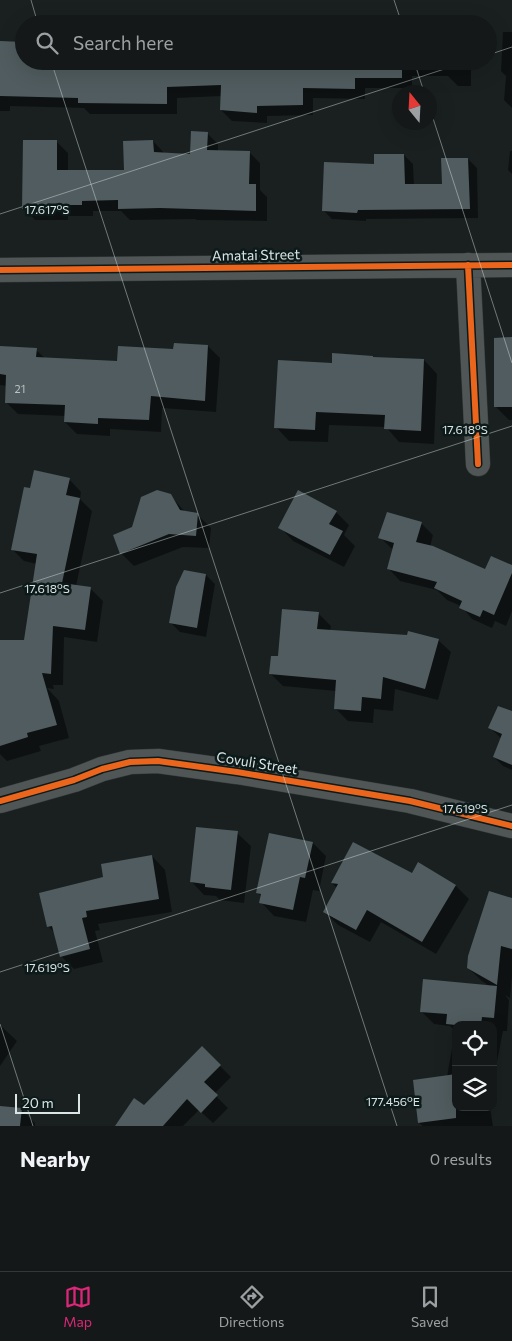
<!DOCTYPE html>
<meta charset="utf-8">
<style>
body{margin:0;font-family:Commissioner,sans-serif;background:#1d2121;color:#f1f3f6}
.controls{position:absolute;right:15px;bottom:15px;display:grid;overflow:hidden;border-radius:10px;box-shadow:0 5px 20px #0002}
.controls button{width:45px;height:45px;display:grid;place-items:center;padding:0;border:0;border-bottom:1px solid #333737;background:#141818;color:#f1f3f6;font:25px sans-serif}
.compass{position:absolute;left:392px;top:85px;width:45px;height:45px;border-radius:50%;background:#141818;box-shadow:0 5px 20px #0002;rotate:342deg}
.scale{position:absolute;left:15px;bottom:12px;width:65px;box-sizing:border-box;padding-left:5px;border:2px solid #dce5e5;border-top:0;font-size:14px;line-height:18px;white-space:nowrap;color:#dce5e5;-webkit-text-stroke:4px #0c1a1a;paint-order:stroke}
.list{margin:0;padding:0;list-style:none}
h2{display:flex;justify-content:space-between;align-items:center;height:65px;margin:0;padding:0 20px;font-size:21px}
h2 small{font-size:16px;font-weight:400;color:#9da0a2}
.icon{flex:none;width:28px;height:28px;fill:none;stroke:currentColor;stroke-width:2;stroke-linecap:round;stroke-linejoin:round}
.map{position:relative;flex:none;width:512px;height:1126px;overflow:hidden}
.search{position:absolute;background:#141818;box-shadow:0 5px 20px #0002;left:15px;right:15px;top:15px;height:55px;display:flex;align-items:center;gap:12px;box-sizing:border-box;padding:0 18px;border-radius:28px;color:#9da0a2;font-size:19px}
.sheet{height:145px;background:#141818}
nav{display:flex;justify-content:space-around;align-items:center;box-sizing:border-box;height:70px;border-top:1px solid #333737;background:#141818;font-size:14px;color:#9da0a2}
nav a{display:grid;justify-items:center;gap:2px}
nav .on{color:#db2777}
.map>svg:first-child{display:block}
.shadow{fill:#0007}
.building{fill:#505c5f}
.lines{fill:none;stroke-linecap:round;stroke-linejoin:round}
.minor-casing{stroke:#383d3d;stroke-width:25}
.minor{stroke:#505656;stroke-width:24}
.cycleway-casing{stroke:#0c1a1a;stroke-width:9}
.cycleway{stroke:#eb651d;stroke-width:6}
.ticks{fill:none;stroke:#dce5e5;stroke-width:1;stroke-opacity:0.45}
.labels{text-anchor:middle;stroke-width:5;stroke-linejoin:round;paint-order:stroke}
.number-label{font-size:11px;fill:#b9c3c4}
.street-label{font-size:14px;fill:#dce5e5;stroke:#0c1a1a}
.ticks-label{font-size:12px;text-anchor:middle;fill:#dce5e5;stroke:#0c1a1a;stroke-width:5;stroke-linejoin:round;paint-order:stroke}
</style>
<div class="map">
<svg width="512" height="1126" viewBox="0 0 512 1126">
<rect width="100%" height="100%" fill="#1a2020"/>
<path class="shadow" d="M301,15L309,24H264V16Z
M503,32H512V108L504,100L506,76L501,71Z
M0,42L24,61L265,67V61H471V86H458L448,76H412V88H365V99L313,98V115L267,116V123L232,121L221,110L222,96L177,98V114H90L84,108L10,106V111H0Z
M207,133L218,144V152H249L260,163V190L267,197V221L197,220L195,219L130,220L121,211H93V216H68V220H35L24,208L57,142L68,153V171H125L153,141L164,153L192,155Z
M510,151H512V174L508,170Z
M404,155L413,164L414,186H443L468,159L477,168L478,218L366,219V221L332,219L323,210L375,166Z
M512,339V420H509L496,407Z
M208,346L220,358L216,412L162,408L161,432L110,429V436L77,434L65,422L66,416L18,414L6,402L7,386L0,385V348L36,350L46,359L119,363L174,351Z
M373,357L375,359L424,360L437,374L434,444L399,442L386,427L329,425L328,442L289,441L276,427L333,364Z
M69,479L81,492L80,499L92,511L76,586L90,588L103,601L97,642L64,637L63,685H53L54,689L47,688L59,701L69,738L39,746L41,751L7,761L0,754V641H25L37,564L24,561L12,549L31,490Z
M170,495L185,512L197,514L211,528L209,548L183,547L134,566L121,553L133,528Z
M336,512L349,525L344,535L355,546L344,567L293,541L280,527Z
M421,523L433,535L430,547L486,571L512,567V611L506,626L495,621L492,628L472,619L461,606L447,600L437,590L400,581L389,569L393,550L380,537Z
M206,575L215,584L206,637L180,632L171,623Z
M318,613L331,626L330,631L438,640L451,652L438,700L395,689L393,711L374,709L373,723L348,721L335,708L336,691L283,686L271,674L279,657Z
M512,713V770L503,766L494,757L501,738L490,728Z
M237,833L251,846L244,903L220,900L216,896L204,895L191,881Z
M313,843L326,856L319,891L313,890L306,922L274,916L261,902L262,897L258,893Z
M152,856L165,870L172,912L98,924L100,930L95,931L103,962L74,969L61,956L55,933L48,926Z
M412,874L456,886L469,899L436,954L381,922L370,942L338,925L325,912L337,888L332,883Z
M512,899V976L510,998L505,995L509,1000L507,1031H503L493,1082V1025H456V1107H490L493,1126H423L419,1123L447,1077L455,1031L450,1026L434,1024L421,1011L491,987L482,981L468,968Z
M0,1025L17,1041L0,1066Z
M202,1048L231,1077L214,1094L228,1108L213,1123L199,1110L183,1126H116L144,1107Z
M0,1107L22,1110L35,1123V1126H0Z"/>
<path class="building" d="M0,41L24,42V61H206L263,65V61H402V78H355V89L303,88V105L257,106V113L220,110L221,85L167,87V104L78,103V98L0,96Z
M191,131L208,132L207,150L250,151L249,184H256V211L160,208L118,209V200L82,201V205H57V209H22L23,140H57V170H124L123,141L153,140L154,152L190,154Z
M374,154H404L405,184H442L441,158H468L470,209L358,210L357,213L322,211L324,162L374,164Z
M512,337V407H494V338Z
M174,343L208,345L205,401L151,396L149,420L98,418V424L64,422L65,405L5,403L6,375L0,374V346L37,348L36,357L117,361L118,346L173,349Z
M332,353L373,356V357L424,359L421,431L384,429L385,415L316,412L315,430L274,428L278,360L332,363Z
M34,470L70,478L66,495L80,498L62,583L91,587L85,630L53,626L51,674L42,673L57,725L27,733L28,737L0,746V640H24L37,554L11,550L24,487L30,488Z
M157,490L171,494L180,510L198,513L196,536L169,534L120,554L113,535L132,527L141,497Z
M298,490L337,511L329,524L343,531L330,555L278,528Z
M387,512L422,522L416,542L433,546L485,569L491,556L512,565V573L494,615L483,610L480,617L459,608L462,601L434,588L437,582L387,569L394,543L378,538Z
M184,570L206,574L197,628L169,623L176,587Z
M282,609L319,612L317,629L407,635L408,631L439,639L425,689L383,677L381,699L362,697L361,711L334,709L336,680L269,674L271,656H278Z
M498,706L512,711V765L493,757L502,734L488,728Z
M196,827L238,831L231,890L205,887V884L190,882Z
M269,833L313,842L305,878L300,877L293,910L259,903L261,894L256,893Z
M353,842L412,873L418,862L456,885L422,942L367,910L356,930L323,912L338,884L331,883Z
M152,855L159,899L86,911L87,917L82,918L90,949L60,957L52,926L47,927L39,893L103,877L101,864Z
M489,891L512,898V949L501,946L497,985L467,968L468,956Z
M423,979L497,986L494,1018L482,1017L481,1025H456L446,1024L447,1014L420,1012Z
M202,1046L221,1065L204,1082L218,1095L201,1113L187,1099L163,1126H115L134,1098L144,1105Z
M456,1074V1118L418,1123L413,1080Z
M0,1106L22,1108L20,1126H0Z"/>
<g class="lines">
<defs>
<path id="minor" d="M468,265L478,464
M0,270L512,265
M0,801L74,780L102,769L130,762L158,761L237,772L410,801L512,826"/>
</defs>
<use href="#minor" class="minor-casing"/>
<use href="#minor" class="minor"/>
<defs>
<path id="cycleway" d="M468,265L478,464
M0,270L512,265
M0,801L74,780L102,769L130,762L158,761L237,772L410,801L512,826"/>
</defs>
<use href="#cycleway" class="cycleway-casing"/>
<use href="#cycleway" class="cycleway"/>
</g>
<path class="ticks" d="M31,0L38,24M394,0L402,24M488,55L512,47M51,61L397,1126M414,61L424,92M430,109L512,363M0,214L469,61M0,593L512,426M0,972L512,805M0,1024L33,1126"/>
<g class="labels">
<g class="number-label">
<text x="20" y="393">21</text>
</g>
<g class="street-label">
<text transform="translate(256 255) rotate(-1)" y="5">Amatai Street</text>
<text transform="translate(257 763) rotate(9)" y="5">Covuli Street</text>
</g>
</g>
<g class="ticks-label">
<text x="47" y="214">17.617°S</text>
<text x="465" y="434">17.618°S</text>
<text x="47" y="593">17.618°S</text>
<text x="465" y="813">17.619°S</text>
<text x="47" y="972">17.619°S</text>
<text x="393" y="1106">177.456°E</text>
</g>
</svg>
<div class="controls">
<button><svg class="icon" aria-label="locate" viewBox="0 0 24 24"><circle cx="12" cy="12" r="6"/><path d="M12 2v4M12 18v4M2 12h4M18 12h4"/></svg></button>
<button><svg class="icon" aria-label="layers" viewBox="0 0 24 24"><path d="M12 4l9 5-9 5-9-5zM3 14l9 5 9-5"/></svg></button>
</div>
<svg class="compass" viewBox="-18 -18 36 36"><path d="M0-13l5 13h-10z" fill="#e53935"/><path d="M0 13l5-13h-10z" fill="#9da0a2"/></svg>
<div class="scale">20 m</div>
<div class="search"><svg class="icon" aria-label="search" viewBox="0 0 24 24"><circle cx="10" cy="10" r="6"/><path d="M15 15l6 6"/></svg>Search here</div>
</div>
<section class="sheet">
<h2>Nearby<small>0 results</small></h2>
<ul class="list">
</ul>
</section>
<nav>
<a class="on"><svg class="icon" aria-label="map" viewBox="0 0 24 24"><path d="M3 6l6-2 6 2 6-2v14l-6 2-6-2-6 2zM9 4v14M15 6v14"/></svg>Map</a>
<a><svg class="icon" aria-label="directions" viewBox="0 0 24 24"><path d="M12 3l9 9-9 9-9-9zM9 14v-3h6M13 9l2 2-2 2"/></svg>Directions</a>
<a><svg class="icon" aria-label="saved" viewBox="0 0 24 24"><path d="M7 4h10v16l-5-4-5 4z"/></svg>Saved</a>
</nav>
